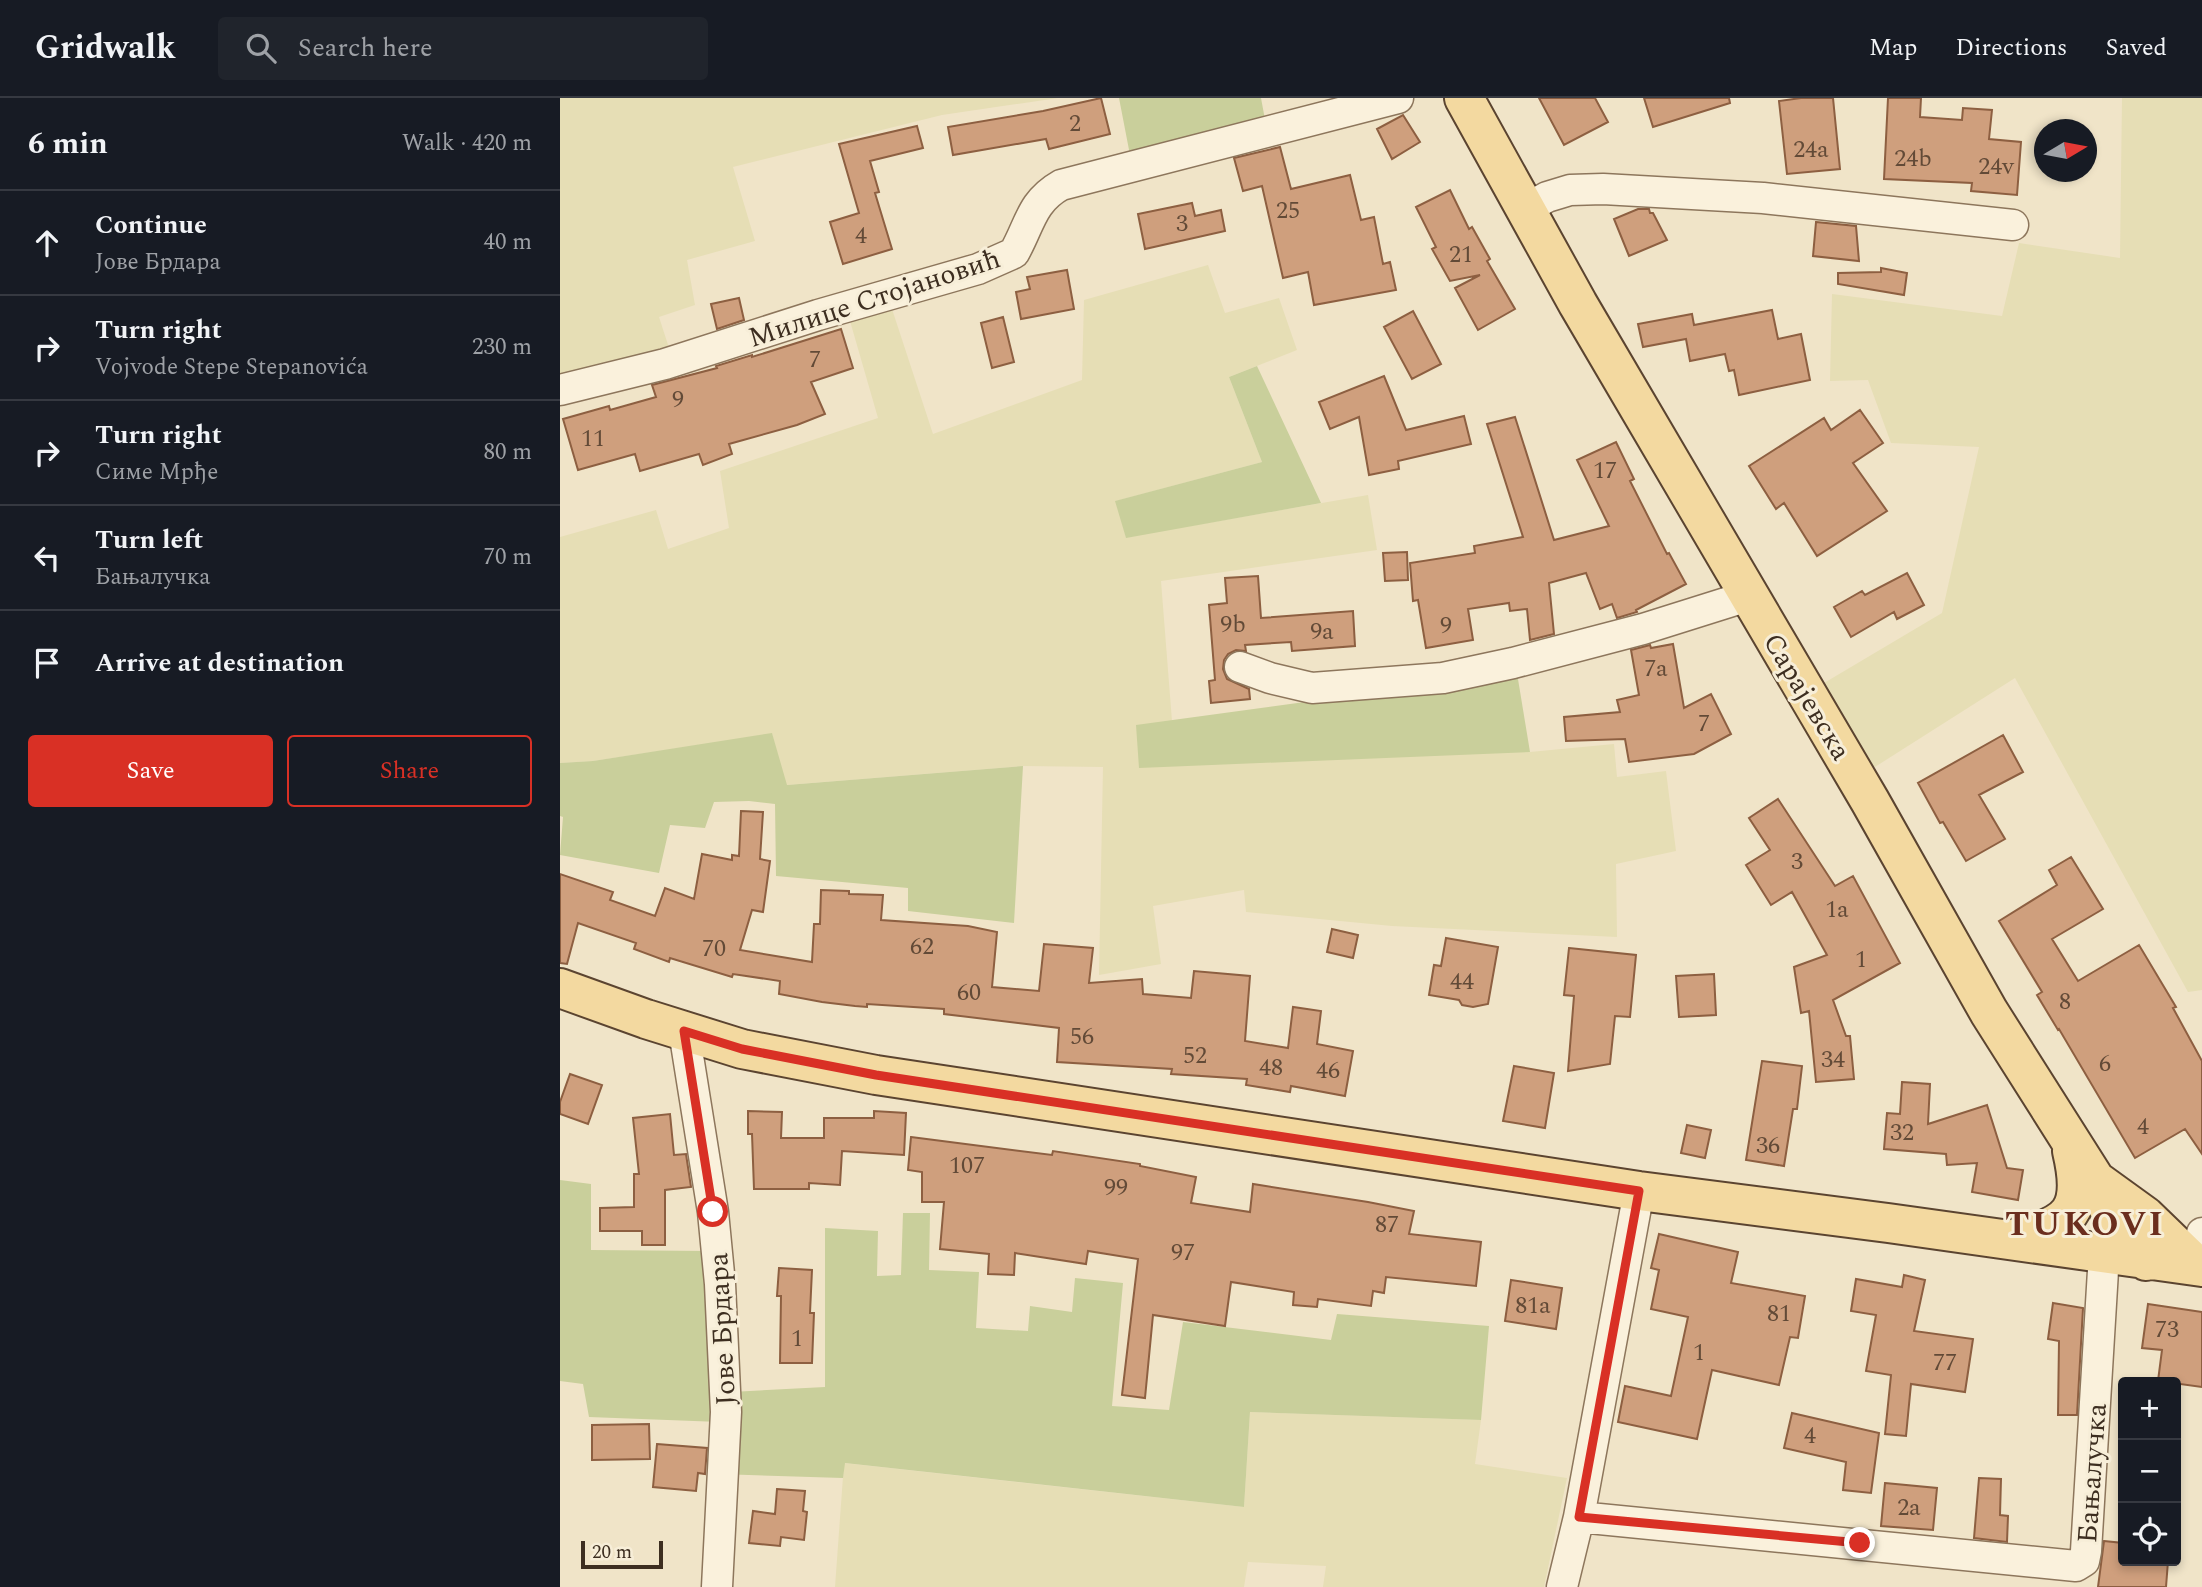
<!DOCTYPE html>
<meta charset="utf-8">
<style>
body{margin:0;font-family:Spectral,serif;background:#20242c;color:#f1f3f6}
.controls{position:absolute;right:21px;bottom:21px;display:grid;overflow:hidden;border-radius:7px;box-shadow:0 4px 10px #0003}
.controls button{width:63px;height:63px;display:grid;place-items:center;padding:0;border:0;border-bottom:2px solid #363941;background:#171b24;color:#f1f3f6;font:35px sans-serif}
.compass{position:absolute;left:1474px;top:21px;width:63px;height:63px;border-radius:50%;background:#171b24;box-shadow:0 4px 10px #0003;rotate:80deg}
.scale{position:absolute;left:21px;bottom:18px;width:82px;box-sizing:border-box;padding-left:7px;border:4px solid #3d2e20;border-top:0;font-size:19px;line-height:24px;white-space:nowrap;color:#3d2e20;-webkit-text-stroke:5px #f7eed8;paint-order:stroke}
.stop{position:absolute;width:21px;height:21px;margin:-16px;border:5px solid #d93025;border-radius:50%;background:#fff}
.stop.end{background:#d93025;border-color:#fff;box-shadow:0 2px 7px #0008}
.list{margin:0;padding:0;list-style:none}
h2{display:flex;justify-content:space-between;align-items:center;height:91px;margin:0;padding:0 28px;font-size:30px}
h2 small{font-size:23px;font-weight:400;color:#9ea1a6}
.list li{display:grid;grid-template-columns:46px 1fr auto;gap:21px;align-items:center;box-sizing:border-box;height:105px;padding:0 28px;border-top:2px solid #363941}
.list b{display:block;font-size:26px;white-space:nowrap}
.list p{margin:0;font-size:23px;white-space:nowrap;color:#9ea1a6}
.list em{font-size:23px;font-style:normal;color:#9ea1a6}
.actions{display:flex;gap:14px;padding:21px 28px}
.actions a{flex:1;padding:16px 0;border:2px solid #d93025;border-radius:7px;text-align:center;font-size:24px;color:#d93025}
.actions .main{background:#d93025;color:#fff}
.icon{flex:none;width:38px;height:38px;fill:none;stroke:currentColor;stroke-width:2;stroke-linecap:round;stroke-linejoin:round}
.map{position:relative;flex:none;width:1642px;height:1489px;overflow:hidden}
header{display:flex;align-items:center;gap:42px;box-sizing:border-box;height:98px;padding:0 35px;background:#171b24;border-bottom:2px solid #363941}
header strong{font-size:33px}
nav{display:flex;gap:38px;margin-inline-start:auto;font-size:24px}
.search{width:490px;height:63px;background:#20242c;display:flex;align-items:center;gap:18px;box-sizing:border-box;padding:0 24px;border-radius:7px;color:#9ea1a6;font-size:26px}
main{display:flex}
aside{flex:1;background:#171b24}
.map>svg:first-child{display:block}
.farmland{fill:#e6deb5}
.green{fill:#c9cf9b}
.building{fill:#cf9f7d;stroke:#8d5f41;stroke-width:2}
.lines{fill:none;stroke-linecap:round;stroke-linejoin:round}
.minor-casing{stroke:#8d765c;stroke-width:33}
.major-casing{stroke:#5b4430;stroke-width:42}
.minor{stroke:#faf1dc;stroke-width:30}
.major{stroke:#f3d9a0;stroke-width:38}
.route{stroke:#d93025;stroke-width:9}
.labels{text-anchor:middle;stroke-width:6;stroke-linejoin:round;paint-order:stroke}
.number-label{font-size:24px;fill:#624a37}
.street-label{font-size:28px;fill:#3d2e20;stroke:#f7eed8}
.district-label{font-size:35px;font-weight:bold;letter-spacing:2px;fill:#6b2e1e;stroke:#f7eed8}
</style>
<header>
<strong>Gridwalk</strong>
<div class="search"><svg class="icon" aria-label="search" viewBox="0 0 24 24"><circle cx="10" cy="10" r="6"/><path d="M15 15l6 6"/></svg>Search here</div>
<nav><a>Map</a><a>Directions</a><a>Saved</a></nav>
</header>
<main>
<aside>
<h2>6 min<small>Walk · 420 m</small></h2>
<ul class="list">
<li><svg class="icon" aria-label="ahead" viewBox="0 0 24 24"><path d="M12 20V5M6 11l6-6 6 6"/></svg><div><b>Continue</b><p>Јове Брдара</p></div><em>40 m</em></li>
<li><svg class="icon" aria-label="right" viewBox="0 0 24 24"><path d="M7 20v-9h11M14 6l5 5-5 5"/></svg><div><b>Turn right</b><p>Vojvode Stepe Stepanovića</p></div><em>230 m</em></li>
<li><svg class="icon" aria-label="right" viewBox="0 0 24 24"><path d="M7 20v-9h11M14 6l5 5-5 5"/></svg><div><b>Turn right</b><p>Симе Мрђе</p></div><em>80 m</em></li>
<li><svg class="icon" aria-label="left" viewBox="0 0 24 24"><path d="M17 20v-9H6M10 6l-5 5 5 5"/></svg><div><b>Turn left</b><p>Бањалучка</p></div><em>70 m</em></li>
<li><svg class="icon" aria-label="arrive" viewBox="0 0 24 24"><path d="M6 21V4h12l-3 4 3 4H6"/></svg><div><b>Arrive at destination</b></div></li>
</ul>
<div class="actions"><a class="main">Save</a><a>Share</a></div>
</aside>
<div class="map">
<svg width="1642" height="1489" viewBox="0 0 1642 1489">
<rect width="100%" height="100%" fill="#f0e4c8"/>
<path class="farmland" d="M0,0H498L382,17L173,69L195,143L127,162L135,207L99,219L110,253L0,282Z
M1562,0H1642V892L1628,894L1455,580L1307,674L1259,588L1382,515L1419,349L1331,345L1308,282L1270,283L1272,196L1442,218L1459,145L1560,160Z
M648,167L665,215L719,200L737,252L669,279L702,364L556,403L566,439L808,397L817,452L601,483L612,623L576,628L970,654L1054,646L1057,679L1106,673L1116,753L1056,766L1057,839L832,828L686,814L684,792L593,808L601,866L539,877L543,669L463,668L226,687L212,636L33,663L0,665V439L96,412L108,451L169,430L160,373L318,320L290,223L331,208L373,336L522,282L524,202Z
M690,1314L921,1322L915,1366L1007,1380L984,1489H763L766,1468L688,1464L684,1489H275L284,1365L684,1409Z"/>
<path class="green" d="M559,0H701L706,27L570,57Z
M697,268L761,405L566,440L555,403L702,364L669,279Z
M957,575L970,654L579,670L576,627Z
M212,635L227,687L463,668L454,825L348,813V790L216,778L215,706L189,703L154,704L145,730L110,727L99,775L0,757L3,719L0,718V665L33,663Z
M0,1082L31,1086V1152L149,1153L171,1294L265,1289V1130L318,1133L317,1178L341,1177L343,1115H370L369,1172L419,1174L416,1230L468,1233L470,1208L512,1214L515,1180L563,1185L552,1308L609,1312L623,1224L771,1242L777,1216L929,1228L921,1322L690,1314L684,1409L285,1365L283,1380L158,1376L160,1324L29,1319L23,1286L0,1283Z"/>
<path class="building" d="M541,0L550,36L489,51L486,41L393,57L388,29L483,13Z
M979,0H1035L1048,24L1004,47Z
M1084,0H1169L1170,5L1093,29Z
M1241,0H1273L1280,71L1227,76L1219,3Z
M1328,0H1361L1360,19L1402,22L1403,10L1432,12L1429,41L1461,44L1457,97L1411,93L1412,85L1324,81Z
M843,17L860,44L832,61L817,31Z
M357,28L363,50L310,63L319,94L315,95L332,151L283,166L270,124L299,115L279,46Z
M720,49L731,91L790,77L801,122L814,119L823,166L830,164L836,192L754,207L748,174L723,180L702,88L683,93L674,60Z
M890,92L909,131L912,129L930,161L927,163L955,211L918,232L895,190L920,177L890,183L872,151L876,149L856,109Z
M632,105L635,118L661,112L665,133L585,151L578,116Z
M1078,111H1089L1090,115H1093L1107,142L1069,158L1054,121Z
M1256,124L1296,128L1299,163L1253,158Z
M1321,170L1347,175L1344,197L1278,186V175L1321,174Z
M507,172L514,211L461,221L456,194L470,191L467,179Z
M179,200L184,222L157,231L151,206Z
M1212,212L1218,241L1241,236L1250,282L1179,297L1174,272L1169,273L1165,256L1130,263L1126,241L1083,249L1078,226L1132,216L1134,227Z
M853,213L881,266L852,281L824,229Z
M443,219L454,264L432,270L421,225Z
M281,231L293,270L251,284L265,316L237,327L169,346L172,356L143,367L139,356L80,373L75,356L18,372L3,321L49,308L50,312L96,299L92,287L157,270L156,268L192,257V259Z
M824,278L846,332L904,318L911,346L838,363L839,371L809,377L799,319L770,331L759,304Z
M1300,312L1323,345L1293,365L1327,413L1257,458L1224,405L1216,411L1189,368L1264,320L1271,332Z
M955,319L994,442L1049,428L1017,362L1056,344L1074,381L1070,383L1107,456L1109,455L1126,486L1076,512L1077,514L1057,520L1052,506L1040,511L1026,475L989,485L994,536L970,542L967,511L950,513L949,505L908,511L913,542L866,550L858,502L853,503L850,465L915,455L914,448L963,439L927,326Z
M847,454L848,482L825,483L823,455Z
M1347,475L1364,507L1337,521L1334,514L1291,539L1274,509L1302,493L1305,497Z
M698,478L701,520L793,513L795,548L732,553L731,544L685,547L686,553L676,552L668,556L664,562L663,571L667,581L689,591L690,601L651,605L649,583L655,582L649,507L667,505L665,480Z
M1113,546L1124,610L1151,596L1171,636L1134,656L1069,664L1065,641L1006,643L1004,619L1060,614L1057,602L1079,597L1071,552L1090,547L1091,550Z
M1443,637L1463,674L1419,697L1445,741L1406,763L1383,724L1380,725L1358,685Z
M1218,701L1275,788L1293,778L1340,865L1273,902L1286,938H1290L1294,981L1256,984L1249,913L1241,915L1234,869L1267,857L1232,794L1211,807L1186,767L1210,752L1189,720Z
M181,713L203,714L200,761L210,763L203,814L192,812L180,852L252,864L254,826H260L261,792L289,793V796L323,797L321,822L408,828L437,834L432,889L479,893L484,846L533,850L529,885L582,881L583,896L631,900L634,873L690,878L685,943L728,950L733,909L761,913L757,946L793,953L785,998L731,988L730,994L686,987L687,981L611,976L612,971L497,964L499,930L384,916V911L307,906V909L295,908L262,904L219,896L220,883L173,876L172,879L110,860L109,864L74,851L76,845L18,825L7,866L0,865V776L53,794L50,802L95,818L105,790L134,801L142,756L172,762V757L179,758Z
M1511,759L1543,811L1492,841L1518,883L1579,847L1616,909L1613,910L1642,963V1056L1625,1031L1575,1060L1499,931L1498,932L1477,897L1482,894L1439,823L1497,787L1489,772Z
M772,831L798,837L793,860L767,854Z
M886,840L938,849L928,906L913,909L902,907L899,902L869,897L874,867L881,868Z
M1009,850L1076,857L1070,919L1055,918L1050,966L1008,973L1014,898L1004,897Z
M1154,876L1156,917L1119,919L1116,878Z
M1202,963L1242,968L1237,1011H1233L1224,1068L1186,1062Z
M954,968L994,975L985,1030L943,1023Z
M10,976L42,987L28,1026L0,1016V1004Z
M1342,984L1370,986L1368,1026L1427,1007L1447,1070L1463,1072L1458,1102L1412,1094L1417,1065L1387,1067L1386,1056L1324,1051L1327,1015L1340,1016Z
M188,1013L222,1014L221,1040H264V1020H314V1013L346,1015L344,1057L282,1053L280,1087L249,1085V1091H194L192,1036H188Z
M110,1016L114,1057L126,1056L131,1089L105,1092V1147H82V1133H40V1110L74,1109V1076H79L73,1020Z
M1127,1027L1151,1032L1145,1060L1121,1055Z
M351,1039L492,1057L493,1053L580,1066V1068L636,1079L631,1105L690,1114L693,1086L808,1104L854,1113L849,1136L921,1144L916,1188L826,1179L824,1195L813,1193L811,1208L758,1201L757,1209L733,1207L734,1194L671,1184L665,1228L593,1217L585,1300L562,1297L578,1161L528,1153L526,1166L455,1155L454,1177L428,1176L429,1156L380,1151L384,1104H362V1074L348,1072Z
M1099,1136L1178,1154L1171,1185L1245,1198L1238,1240L1230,1239L1219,1287L1152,1272L1137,1341L1058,1324L1065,1288L1111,1298L1128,1219L1091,1211L1099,1172L1091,1170Z
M219,1170L252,1172L250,1215H254L252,1265H220L221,1198H217Z
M1344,1177L1365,1182L1354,1233L1413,1241L1405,1294L1351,1286L1346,1338L1325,1336L1331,1277L1306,1273L1316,1217L1291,1213L1296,1181L1342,1189Z
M951,1182L1002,1190L996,1231L945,1223Z
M1493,1205L1523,1210L1517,1317H1498L1499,1243L1488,1241Z
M1588,1206L1642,1214V1289L1598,1283L1602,1252L1582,1250Z
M1232,1315L1319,1335L1311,1395L1283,1392L1286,1364L1224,1350Z
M89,1326L90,1361L32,1362V1327Z
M97,1346L147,1350L145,1376L138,1375L136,1393L93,1389Z
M1419,1380L1441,1381L1440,1417L1448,1418L1447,1444L1414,1440Z
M1325,1385L1377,1390L1373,1432L1321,1428Z
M217,1391L245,1393L243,1413L247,1414L244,1442L221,1439L220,1448L189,1445L193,1413L215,1416Z
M1544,1443L1563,1445V1463H1608L1606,1489H1538Z"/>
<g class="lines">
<defs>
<path id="minor" d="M966,111L987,99L1010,92L1043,91L1203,100L1453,127
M0,292L105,266L258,217L418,171L454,155C470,127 471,104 501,87L838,0
M680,569L710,580L752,590L883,580L953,565L1083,531L1188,498
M124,933L153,1114L160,1186L166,1314L157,1489
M1637,1168L1642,1135
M1019,1419L1516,1468L1524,1463L1526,1453L1544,1156
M1002,1489L1019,1419L1079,1093"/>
<path id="major" d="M904,0L1018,206L1310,703L1429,914L1536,1083L1554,1122L1568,1144L1586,1163
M0,890L86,921L182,951L316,977L1079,1093L1328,1125L1642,1169
M1538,1084L1585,1118L1637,1168
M1453,1141C1511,1127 1526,1113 1512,1053"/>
</defs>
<use href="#minor" class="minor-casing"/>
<use href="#major" class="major-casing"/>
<use href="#minor" class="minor"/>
<use href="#major" class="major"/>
</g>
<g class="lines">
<path class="route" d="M153,1114L124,933L182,951L316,977L1079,1093L1019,1419L1300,1445"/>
</g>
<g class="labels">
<g class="number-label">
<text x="515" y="33">2</text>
<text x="1251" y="59">24a</text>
<text x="1353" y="68">24b</text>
<text x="1436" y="76">24v</text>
<text x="728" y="120">25</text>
<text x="622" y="133">3</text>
<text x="301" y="145">4</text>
<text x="901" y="164">21</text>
<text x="255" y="269">7</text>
<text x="118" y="309">9</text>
<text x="33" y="348">11</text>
<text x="1045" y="380">17</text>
<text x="673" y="534">9b</text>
<text x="886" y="535">9</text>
<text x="762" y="541">9a</text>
<text x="1096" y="578">7a</text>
<text x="1144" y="633">7</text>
<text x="1237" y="771">3</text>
<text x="1277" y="819">1a</text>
<text x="362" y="856">62</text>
<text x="154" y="858">70</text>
<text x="1301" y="869">1</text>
<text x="902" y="891">44</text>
<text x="409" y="902">60</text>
<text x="1505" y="911">8</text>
<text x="522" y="946">56</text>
<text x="635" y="965">52</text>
<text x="1273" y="969">34</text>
<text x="1545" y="973">6</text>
<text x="711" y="977">48</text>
<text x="768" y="980">46</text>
<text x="1583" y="1036">4</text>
<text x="1342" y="1042">32</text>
<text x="1208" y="1055">36</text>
<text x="407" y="1075">107</text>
<text x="556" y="1097">99</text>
<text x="827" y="1134">87</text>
<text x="623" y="1162">97</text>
<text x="973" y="1215">81a</text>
<text x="1219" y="1223">81</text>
<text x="1607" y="1239">73</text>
<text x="237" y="1248">1</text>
<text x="1139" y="1262">1</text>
<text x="1385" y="1272">77</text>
<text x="1250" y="1345">4</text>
<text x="1349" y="1417">2a</text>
</g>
<g class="street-label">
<text transform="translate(314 199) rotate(-18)" y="10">Милице Стојановић</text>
<text transform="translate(1248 598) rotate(59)" y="10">Сарајевска</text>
<text transform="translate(161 1231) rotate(-93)" y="10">Јове Брдара</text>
<text transform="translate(1531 1375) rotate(-86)" y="10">Бањалучка</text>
</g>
<g class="district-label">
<text x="1525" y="1137">TUKOVI</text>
</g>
</g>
</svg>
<div class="controls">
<button>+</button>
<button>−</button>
<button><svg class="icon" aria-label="locate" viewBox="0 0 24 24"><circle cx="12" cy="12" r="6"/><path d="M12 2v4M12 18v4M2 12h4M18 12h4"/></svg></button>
</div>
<svg class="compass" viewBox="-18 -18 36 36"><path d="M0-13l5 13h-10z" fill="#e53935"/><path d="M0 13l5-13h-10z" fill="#9ea1a6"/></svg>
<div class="scale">20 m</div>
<div class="stop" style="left:153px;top:1114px"></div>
<div class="stop end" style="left:1300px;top:1445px"></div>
</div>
</main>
